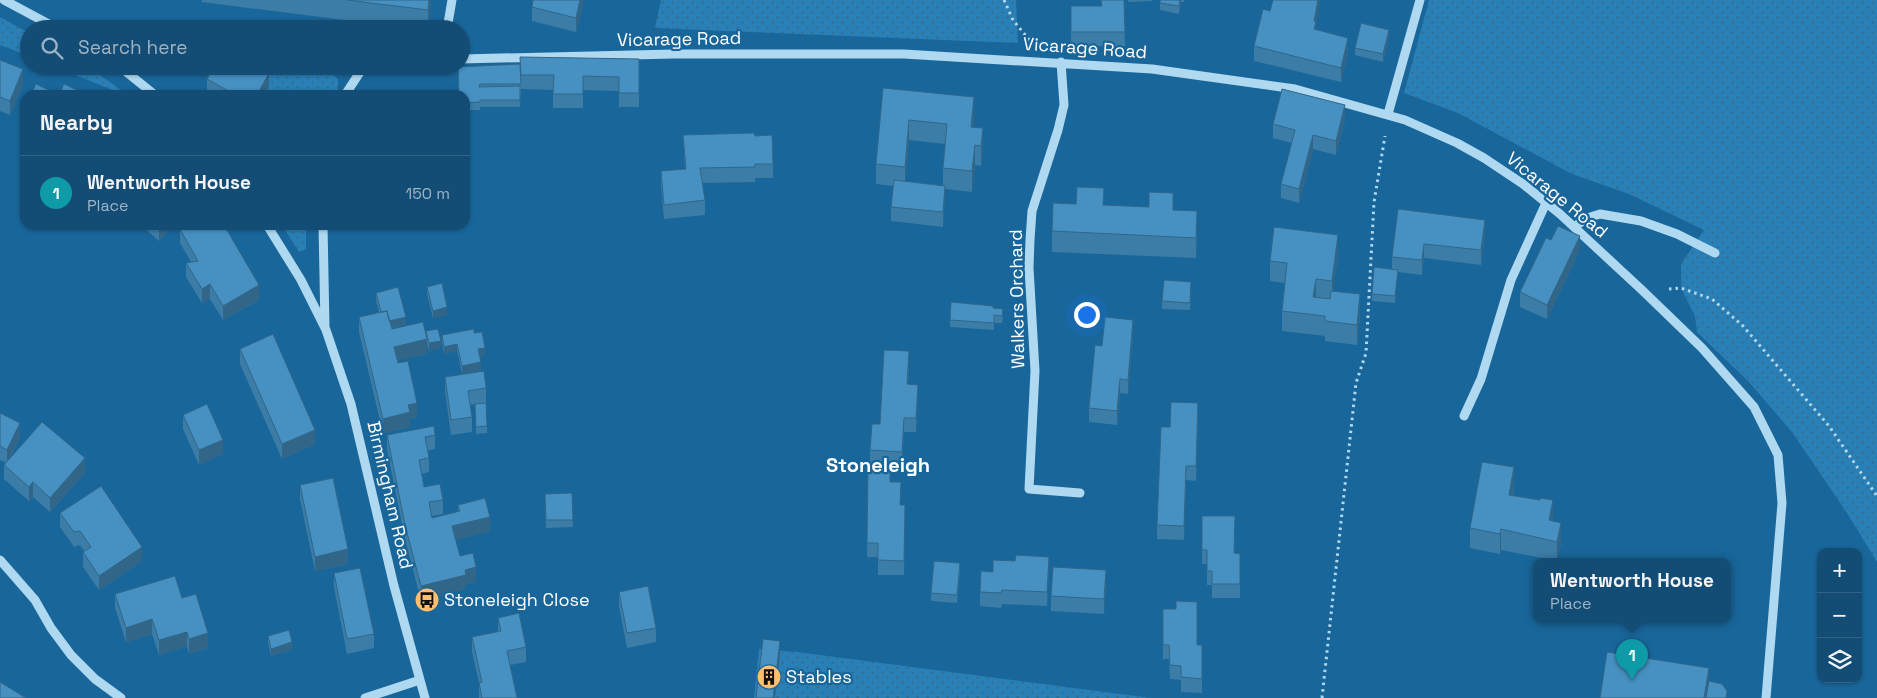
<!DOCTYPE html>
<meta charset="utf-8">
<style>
body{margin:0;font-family:"Space Grotesk",sans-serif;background:#1c5379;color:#f1f3f6}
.controls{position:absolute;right:15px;bottom:15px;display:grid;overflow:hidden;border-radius:10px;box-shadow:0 1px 4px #0004}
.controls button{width:45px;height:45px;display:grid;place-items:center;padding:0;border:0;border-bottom:1px solid #326386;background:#134c74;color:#f1f3f6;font:25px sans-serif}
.you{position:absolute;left:1086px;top:314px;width:18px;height:18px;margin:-12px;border:4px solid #fff;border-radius:50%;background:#1a73e8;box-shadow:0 0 0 8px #1a73e833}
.badge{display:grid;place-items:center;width:32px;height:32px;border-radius:50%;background:#ffbf6f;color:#fff;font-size:16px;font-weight:700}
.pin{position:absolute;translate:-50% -41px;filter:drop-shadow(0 1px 2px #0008)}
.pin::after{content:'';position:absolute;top:26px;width:18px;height:15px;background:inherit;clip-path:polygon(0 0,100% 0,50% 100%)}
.popup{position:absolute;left:1533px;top:558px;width:198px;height:65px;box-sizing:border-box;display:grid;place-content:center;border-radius:10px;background:#134c74;filter:drop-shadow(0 1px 4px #0005);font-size:16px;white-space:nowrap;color:#9db4c5}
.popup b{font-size:19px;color:#f1f3f6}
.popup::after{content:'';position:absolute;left:50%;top:100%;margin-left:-10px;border:10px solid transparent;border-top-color:#134c74}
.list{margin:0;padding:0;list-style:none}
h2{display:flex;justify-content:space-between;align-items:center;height:65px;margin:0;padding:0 20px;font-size:21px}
h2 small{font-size:16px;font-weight:400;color:#9db4c5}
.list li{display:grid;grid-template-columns:32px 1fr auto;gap:15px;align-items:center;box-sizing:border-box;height:75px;padding:0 20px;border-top:1px solid #326386}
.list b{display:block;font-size:19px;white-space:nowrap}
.list p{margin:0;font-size:16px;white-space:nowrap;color:#9db4c5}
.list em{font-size:16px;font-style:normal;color:#9db4c5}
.icon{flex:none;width:28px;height:28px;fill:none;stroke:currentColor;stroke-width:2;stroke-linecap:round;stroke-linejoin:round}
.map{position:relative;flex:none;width:1877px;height:698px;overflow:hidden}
.search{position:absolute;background:#134c74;box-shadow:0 1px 4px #0004;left:20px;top:20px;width:450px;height:55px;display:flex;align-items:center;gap:12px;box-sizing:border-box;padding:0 18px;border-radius:28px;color:#9db4c5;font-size:19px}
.panel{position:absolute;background:#134c74;box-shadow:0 1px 4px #0004;left:20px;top:90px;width:450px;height:140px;border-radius:15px}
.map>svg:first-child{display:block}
.grass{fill:url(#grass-dots)}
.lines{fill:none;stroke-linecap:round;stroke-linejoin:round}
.path{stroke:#afd8f1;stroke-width:3;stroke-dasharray:2.5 4;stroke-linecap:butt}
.minor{stroke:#afd8f1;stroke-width:9}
.wall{fill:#3c7da7;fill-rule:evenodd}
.shaded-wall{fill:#316688}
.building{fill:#4691c2;stroke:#316688}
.labels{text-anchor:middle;stroke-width:4.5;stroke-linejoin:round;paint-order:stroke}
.street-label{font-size:18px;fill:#fff;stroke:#19669a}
.poi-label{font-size:18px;fill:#fff;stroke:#19669a;text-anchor:start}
.quarter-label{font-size:20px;font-weight:bold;fill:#fff;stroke:#19669a}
</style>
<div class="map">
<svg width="1877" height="698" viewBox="0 0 1877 698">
<defs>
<pattern id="grass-dots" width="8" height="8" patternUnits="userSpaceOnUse" patternTransform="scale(1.25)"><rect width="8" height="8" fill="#2980b7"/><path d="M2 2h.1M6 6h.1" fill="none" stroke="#396987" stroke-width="1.8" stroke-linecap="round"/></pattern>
</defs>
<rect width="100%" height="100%" fill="#19669a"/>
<path class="grass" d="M661,0H1016L1018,43L655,28Z
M1429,0H1877V562L1847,513L1792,432L1748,381L1697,332L1695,316L1681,288V264L1704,230L1629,194L1572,174L1458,113L1404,93Z
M0,17L29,33V56L0,45Z
M53,66H87L128,95H125Z
M197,66H294L328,70L338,79V90L335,95H265L220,70Z
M282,225H306V249L299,252Z
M759,649L797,652L1151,698H754Z"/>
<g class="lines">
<path class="path" d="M1004,0L1013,20L1030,41
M1669,289L1681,288L1712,299L1743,326L1829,426L1877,496
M1322,698L1356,383L1366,353L1374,202L1385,136"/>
<path class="minor" d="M4,0L58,29
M447,29L452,0
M461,59L673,54H904L1152,69L1295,89L1405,120L1457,143L1484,158L1523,184L1560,214L1643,291L1702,348L1754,407L1778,455L1782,503L1766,698
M1061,62L1064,105L1058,130L1032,211L1030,240L1029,268L1035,371L1029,489L1080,493
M119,66L155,95
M345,95L364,66
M1388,114L1420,0
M267,225L301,280L326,330L351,404L394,586L425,698
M323,225L325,327
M1574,227L1587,218L1600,214L1641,221L1677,234L1715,253
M1464,416L1481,379L1511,280L1546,203
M0,560L35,600L51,628L71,655L95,679L121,698
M365,698L420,680"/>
</g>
<path class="wall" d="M202,0H431L428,29H414L202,2Z
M583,0V5L576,32L532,21V7Z
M1124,0L1125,46H1071V6H1102Z
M1128,0H1152V1L1128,2Z
M1160,0H1184V2H1181L1179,14L1160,10Z
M1316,25V30L1348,53L1341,82L1254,61V46Z
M1389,37L1383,62L1355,55V48Z
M639,59V107H619V91L583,90V108H553V90L521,89L520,107H480V110H465V95L458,67Z
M0,60L23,84L10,115L0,111Z
M207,79L269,87L265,95H210L207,93Z
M883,88L974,117L973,127L983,148L981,166L975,165L972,192L945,189V200L943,227L891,221V207L894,186L876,184V164ZM909,140L945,144L943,168V186L905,181Z
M1345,120L1336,155L1313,149L1299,203L1281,198V184L1292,143L1273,138V124Z
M683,135L755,136L773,164V178H755V182L702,183L705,200V215L664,219L661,186V171L685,169Z
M1104,205L1173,210L1197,231L1196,258L1052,252V231Z
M1398,209L1485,234L1481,265L1424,258L1422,275L1398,272L1395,303L1372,301V294L1392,269V257Z
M141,225H173L159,241Z
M180,229L259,300L223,320L210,299L202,303L186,277V263L191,262L180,243Z
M1551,240L1580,250L1547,319L1520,307V292Z
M1338,255L1333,291L1360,315L1357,345L1325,341V336L1282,331V311L1285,283L1270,281V261Z
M427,287L447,315L433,318L427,294Z
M1191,290L1190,310L1162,309V301Z
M376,293L406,324L391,328L392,329L426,335V331L441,348L429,351L427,343V354L398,360L417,417L410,419V427L383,433L359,332V317L379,312L376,301Z
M993,308L1003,317L1002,323H994V330L950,327V320Z
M474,333L485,355L479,356L481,370L462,374L457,351L444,354L442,343V335Z
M1133,334L1128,394L1120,393L1117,425L1089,422V408L1102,346Z
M240,349L315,444L282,459L240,364Z
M909,366L908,384L918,399L916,432H904L902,466L870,464V450L880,424Z
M445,377L486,388V403L478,404L487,426V433L476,434L475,404L470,405L472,417V432L451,435L445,391Z
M0,413L20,437L10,459L85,473L50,512L33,497L29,501L4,479V465L6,463L0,460Z
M183,415L223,454L199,465L183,429Z
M1198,418L1196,481L1186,480L1184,540L1157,539V525L1170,427Z
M387,435H435V449L427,451L429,458V472L422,474L424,487L443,500V514L431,516L432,518L458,512V505L490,531L455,540L460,556L476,582L466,584V589L421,601L405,539L387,449Z
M868,470L890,482L900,505H905L904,575H878V557H867Z
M300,485L348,564L315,571L300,499Z
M1514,487L1513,495L1553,521L1561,543L1557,561L1501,550L1500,554L1470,548V528Z
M572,493L573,527L546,528L545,494Z
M60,513L142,561L99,590L83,567V552L84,551L80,545L74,547L60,527Z
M1202,516L1234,553L1240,554V598H1212V585H1207V564H1202Z
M960,571L957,603L931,601V593Z
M1049,571L1047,606L1002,604L1001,608L980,606V592Z
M334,573L374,634V648L347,654L334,587Z
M1106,584L1104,614L1051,611V596Z
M619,592L656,628V642L627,648L619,606Z
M115,594L182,598L208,648L189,654L187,646L159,655L152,634L126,642L115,608Z
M1163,609L1197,645H1202V693L1181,692V680L1170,679L1169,659H1163Z
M498,618L526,647V662L510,665L517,698H479V683L472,652V637L498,632Z
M268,636L292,650L271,656L268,643Z"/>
<path class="shaded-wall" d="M429,0H431L428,29V10Z
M580,0H583V5L576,32V18Z
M1180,0H1181V2L1179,14Z
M1318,0H1321L1316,25V36L1314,44V21Z
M1389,30V37L1383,62V54Z
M1348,38V53L1341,82V68Z
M23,69V84L10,115V101Z
M269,73V87L265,95H257Z
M974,97V117L971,147V127Z
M1345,105V120L1336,155V141Z
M909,120V140L905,187V167Z
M983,128V148L981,166V146Z
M1313,135V149L1299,203V189Z
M466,143V157L465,168V153Z
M975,145V165L972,192V171Z
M945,186V200L943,227V212Z
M1197,211V231L1196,258V238Z
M1485,220V234L1481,265V250Z
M160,225H173L159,241V227Z
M1338,235V255L1332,301V281Z
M1580,236V250L1547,319V305Z
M1424,244V258L1422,275V260Z
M1398,270V277L1395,303V296Z
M1316,279V299L1313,317V297Z
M210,284V299L202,303V289Z
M259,285V300L223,320V306Z
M1360,294V315L1357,345V325Z
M447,307V315L433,318V311Z
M406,317V324L388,328V321Z
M1133,320V334L1128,394V380Z
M427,339V354L394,361V347Z
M441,341V348L429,351V343Z
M457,344V351L444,354V347Z
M485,348V355L478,357V349Z
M909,351V366L907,398V384Z
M481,362V370L462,374V366Z
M1120,379V393L1117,425V411Z
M918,385V399L916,432V418Z
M417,403V417L410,419V427L383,433V419L408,405Z
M1198,403V418L1196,481V466Z
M904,418V432L902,466V452Z
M20,423V437L7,464V450Z
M315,430V444L282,459V444Z
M223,440V454L199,465V450Z
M85,458V473L50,512V498Z
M1186,466V480L1184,540V526Z
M1514,467V487L1509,515V495Z
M33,482V497L29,501V487Z
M1553,500V521L1549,540V520Z
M490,517V531L452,541V526Z
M1561,523V543L1557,561V542Z
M1501,529V550L1500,554V534Z
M142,547V561L99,590V576Z
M348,549V564L315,571V557Z
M1049,557V571L1047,606V592Z
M476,567V582L466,584V589L421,601V586L465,570Z
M1106,570V584L1104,614V599Z
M152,619V634L126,642V628Z
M187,632V646L159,655V640Z
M208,633V648L189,654V639Z
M780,641V655L775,698H773Z
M292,642V650L271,656V649Z
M1709,668V688L1707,698H1704Z"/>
<path class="building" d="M347,0H429L428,10Z
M533,0H580L576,18L532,7Z
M1101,0H1124L1125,32H1071V6H1102Z
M1160,0H1180L1179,6L1160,3Z
M1273,0H1318L1314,21L1316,22L1314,29L1348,38L1341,68L1254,46L1263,9L1270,11Z
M1361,23L1389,30L1383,54L1355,48Z
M520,57L639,59V93H619V77L583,76V94H553L554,75H521Z
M0,60L23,69L10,101L0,97Z
M520,64L521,84H480L479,87L520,86V100H480V102L465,103V95H459L458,67Z
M214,66H239L246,70L248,66H257L269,73L257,95H231L232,93L207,79Z
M36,84L59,95L64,84L88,95H31Z
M883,88L974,97L971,127L983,128L981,146L975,145L972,171L943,168L947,124L909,120L905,167L876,164Z
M1282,89L1345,105L1336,141L1313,135L1299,189L1281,184L1295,130L1273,124Z
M754,133L755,136L772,135L773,164H755V167L700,168L705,200L664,205L661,171L686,169L683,135Z
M894,180L945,186L943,212L891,207Z
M1077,187L1104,188L1103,205L1149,207V192L1173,193V210L1197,211L1196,238L1052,231L1053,203L1076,204Z
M1398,209L1485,220L1481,250L1424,244L1422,260L1392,257Z
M187,225H224L259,285L223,306L210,284L202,289L186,263L198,261L180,229Z
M1558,226L1580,236L1547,305L1520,292L1546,238L1551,240Z
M1274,227L1338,235L1332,281L1316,279L1313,297L1330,299L1331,291L1360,294L1357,325L1325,321V316L1282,311L1287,263L1270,261Z
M1374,267L1398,270L1395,296L1372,294Z
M1164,280L1191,282L1190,303L1162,301Z
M442,283L447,307L433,311L427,287Z
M398,287L406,317L389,321L387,311L381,312L376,293Z
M951,302L993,306V308L1003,309L1002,316L994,315V323L950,320Z
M387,311L392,329L423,322L427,339L394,347L398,363L408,361L417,403L408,405L410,412L383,419L359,317Z
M1105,317L1133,320L1128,380L1120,379L1117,411L1089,408L1095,345L1102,346Z
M438,329L441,341L429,343L426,331Z
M474,329V333L482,332L485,348L478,349L481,362L462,366L457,344L444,347L442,335Z
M273,334L315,430L282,444L240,349Z
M884,350L909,351L907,384L918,385L916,418H904L902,452L870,450L872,424H880Z
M484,371L486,388L468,391L472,417L451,420L445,377Z
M1171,402L1198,403L1196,466H1186L1184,526L1157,525L1161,427H1170Z
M486,403L487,426L476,427L475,404Z
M207,404L223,440L199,450L183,415Z
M0,413L20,423L7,450L0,446Z
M42,422L85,458L50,498L33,482L29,487L4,465Z
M434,426L435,435L425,437L429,458L419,460L424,487L440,484L443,500L429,502L432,518L460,511L458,505L485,498L490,517L452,526L460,556L473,553L476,567L465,570L466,575L421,586L405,525L387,435Z
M1482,462L1514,467L1509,495L1540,500V498L1553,500L1549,520L1561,523L1557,542L1501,529L1500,534L1470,528Z
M868,470H890V482H901L900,505H905L904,561L878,560V543H867Z
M333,478L348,549L315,557L300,485Z
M101,486L142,547L99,576L83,552L91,547L80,531L74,532L60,513Z
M572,493L573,520H546L545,494Z
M1202,516H1235L1234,553L1240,554V584H1212V571H1207V550H1202Z
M1016,555L1049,557L1047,592L1002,590L1001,593L980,592L981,571L993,572V560L1015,561Z
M934,561L960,563L957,595L931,593Z
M1053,567L1106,570L1104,599L1051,596Z
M360,568L374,634L347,639L334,573Z
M175,576L182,598L196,594L208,633L189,639L187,632L159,640L152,619L126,628L115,594Z
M648,586L656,628L627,633L619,592Z
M1176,601L1197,602V645H1202V679L1181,677V666L1170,665L1169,645H1163V609H1176Z
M519,613L526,647L507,651L517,698H482L479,683L482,682L472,637L501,631L498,618Z
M289,630L292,642L271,649L268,636Z
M763,639L780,641L773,698H756Z
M1607,652L1709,668L1704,698H1600Z
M1709,681L1722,684L1727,691L1726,698H1706Z
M0,682L26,698H0Z"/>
<defs>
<symbol id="bus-disc" viewBox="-11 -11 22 22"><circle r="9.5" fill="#ffbf6f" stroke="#19669a"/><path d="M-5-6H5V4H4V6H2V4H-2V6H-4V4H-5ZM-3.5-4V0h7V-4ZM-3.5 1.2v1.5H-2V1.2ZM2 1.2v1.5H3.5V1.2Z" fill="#111"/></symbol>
<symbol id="building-disc" viewBox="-11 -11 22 22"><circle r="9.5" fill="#ffbf6f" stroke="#19669a"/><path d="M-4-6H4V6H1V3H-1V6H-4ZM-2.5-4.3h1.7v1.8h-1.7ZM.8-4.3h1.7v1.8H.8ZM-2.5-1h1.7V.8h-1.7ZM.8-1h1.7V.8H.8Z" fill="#111"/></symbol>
</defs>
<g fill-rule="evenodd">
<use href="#bus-disc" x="413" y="586" width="28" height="28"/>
<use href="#building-disc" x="755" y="663" width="28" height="28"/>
</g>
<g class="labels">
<g class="street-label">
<text transform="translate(679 39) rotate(-1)" y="6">Vicarage Road</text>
<text transform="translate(1085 48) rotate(4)" y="6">Vicarage Road</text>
<text transform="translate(1557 195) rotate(39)" y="6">Vicarage Road</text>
<text transform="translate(1017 299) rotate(-91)" y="6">Walkers Orchard</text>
<text transform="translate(390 495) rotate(77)" y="6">Birmingham Road</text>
</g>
<g class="poi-label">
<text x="444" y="606">Stoneleigh Close</text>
<text x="786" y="683">Stables</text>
</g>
<g class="quarter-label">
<text x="878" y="472">Stoneleigh</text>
</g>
</g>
</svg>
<div class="controls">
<button>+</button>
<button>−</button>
<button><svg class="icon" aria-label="layers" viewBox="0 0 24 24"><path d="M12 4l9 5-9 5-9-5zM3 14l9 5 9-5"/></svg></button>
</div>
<div class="you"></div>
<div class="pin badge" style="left:1632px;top:680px;background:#0f9aa8">1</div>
<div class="popup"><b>Wentworth House</b>Place</div>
<div class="search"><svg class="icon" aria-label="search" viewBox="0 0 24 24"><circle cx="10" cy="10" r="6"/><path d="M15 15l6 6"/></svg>Search here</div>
<section class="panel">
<h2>Nearby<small></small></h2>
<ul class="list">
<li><span class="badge" style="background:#0f9aa8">1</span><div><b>Wentworth House</b><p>Place</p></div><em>150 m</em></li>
</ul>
</section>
</div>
